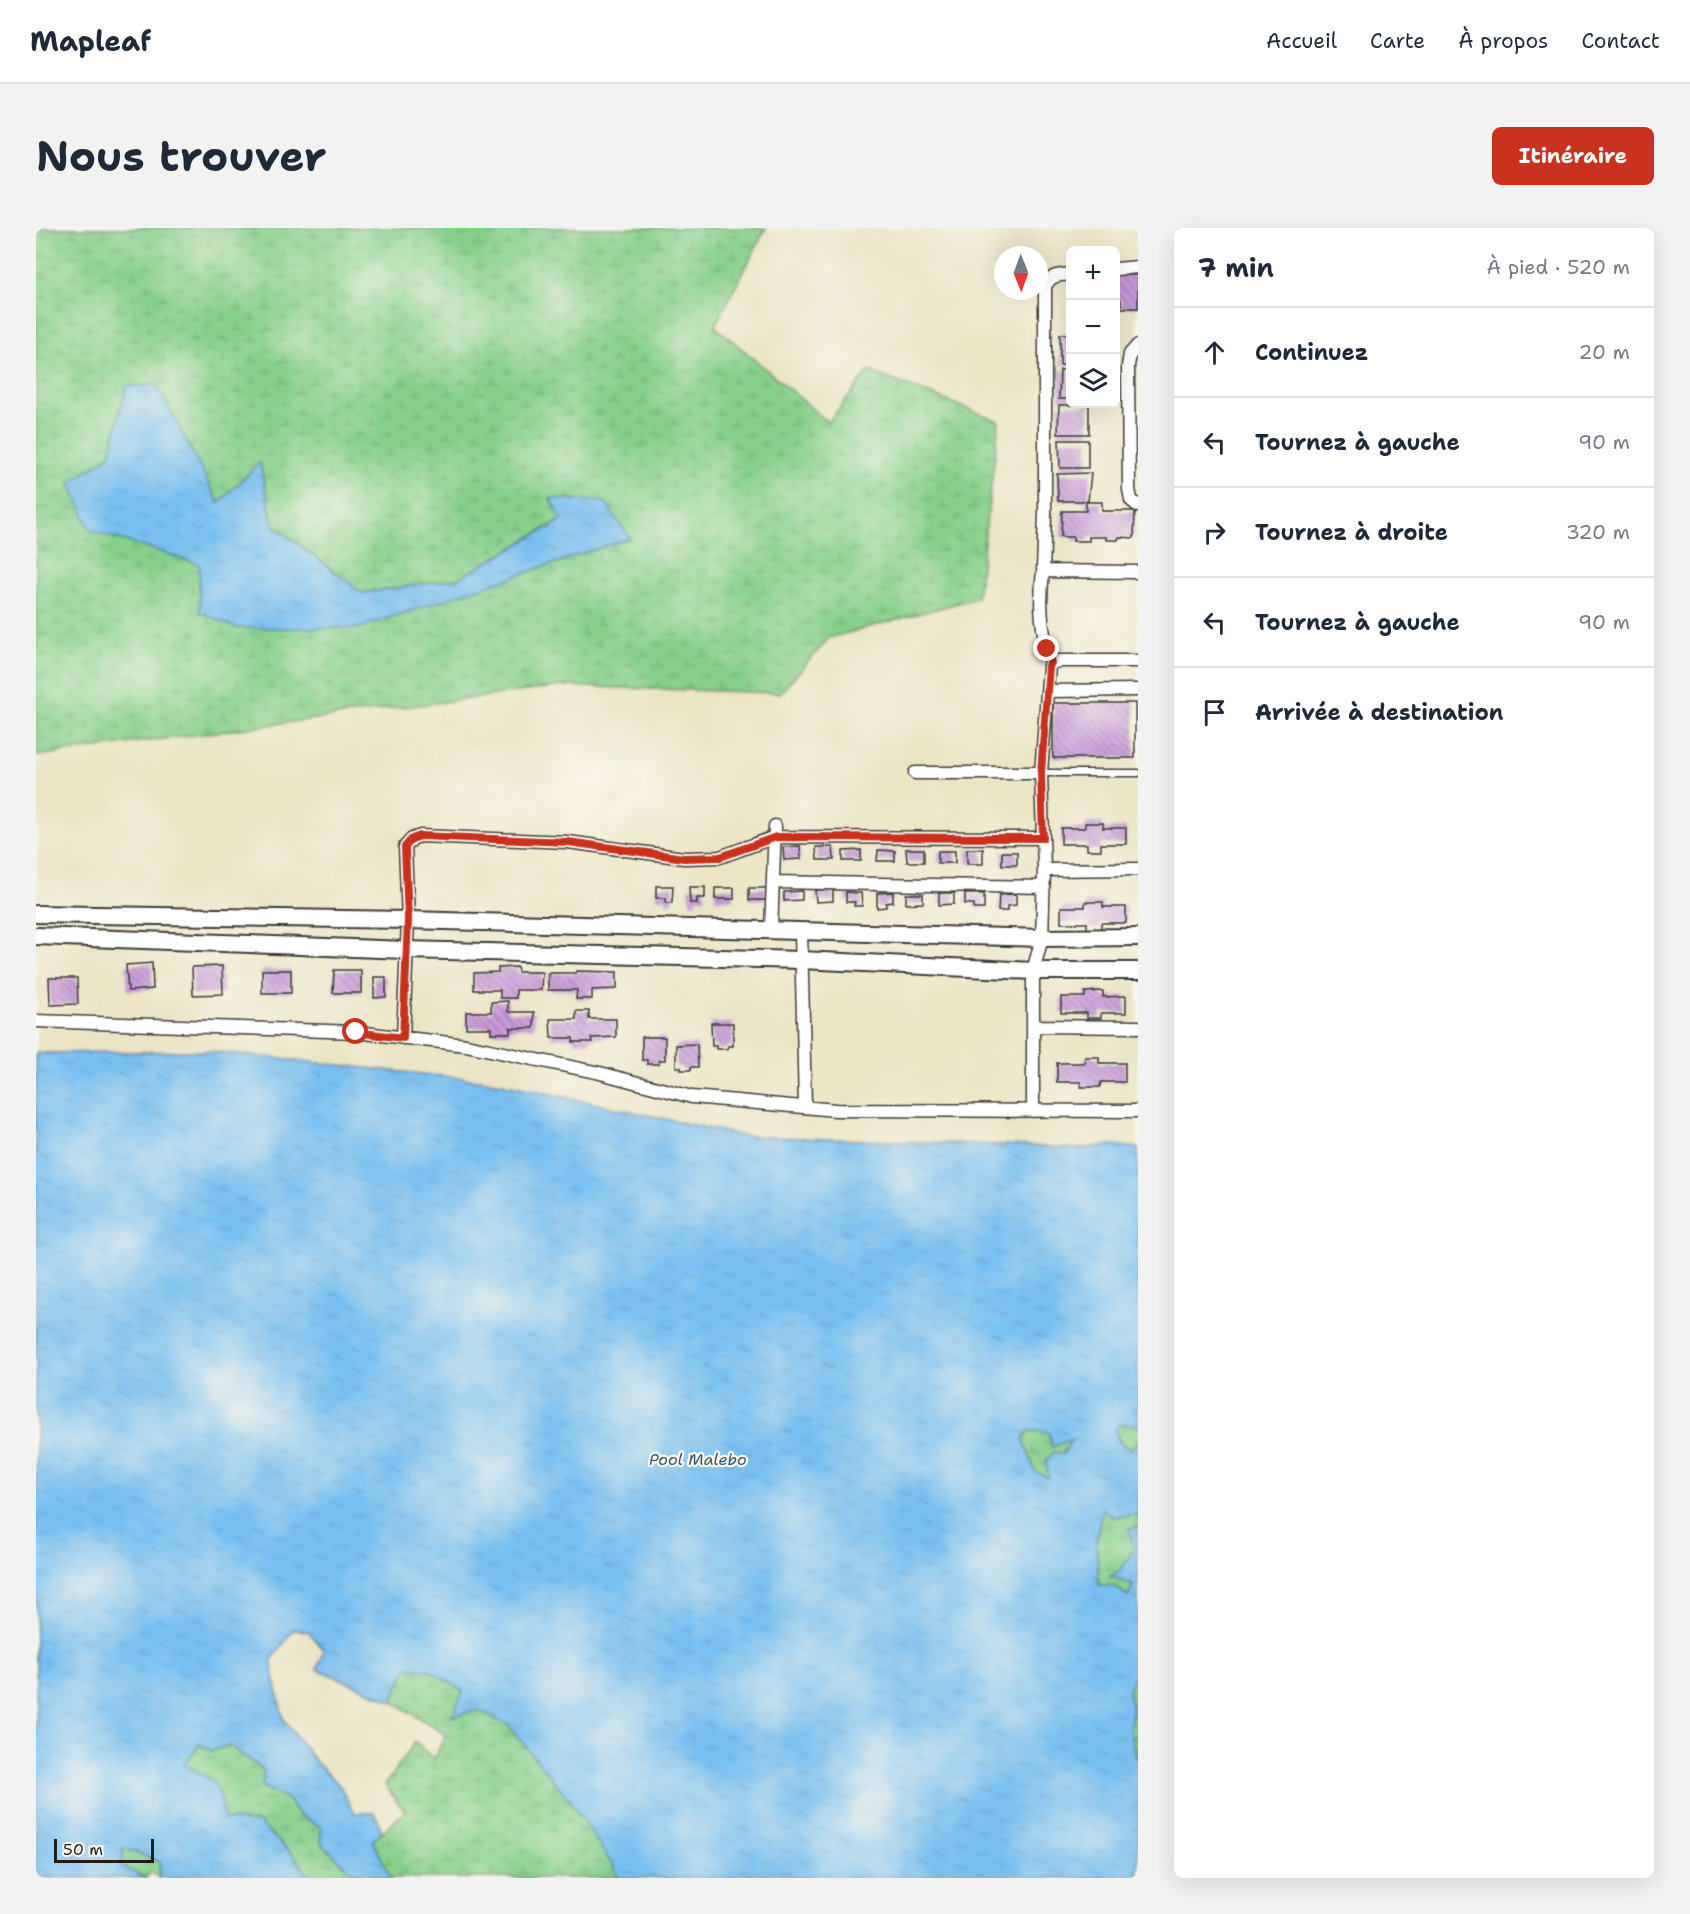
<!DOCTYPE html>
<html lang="fr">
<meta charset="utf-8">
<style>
body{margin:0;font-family:"Shantell Sans",sans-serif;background:#f2f2f3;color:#1f2937}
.controls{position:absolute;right:18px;top:18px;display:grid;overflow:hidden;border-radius:9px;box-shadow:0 6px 24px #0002}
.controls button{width:54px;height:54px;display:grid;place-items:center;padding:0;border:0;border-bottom:2px solid #e0e1e3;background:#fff;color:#1f2937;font:30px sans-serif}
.compass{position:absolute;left:958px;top:18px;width:54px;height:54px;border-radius:50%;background:#fff;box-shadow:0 6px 24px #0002;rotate:179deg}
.scale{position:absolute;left:18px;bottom:15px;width:100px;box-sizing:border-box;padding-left:6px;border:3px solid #1c1c1c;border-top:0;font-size:16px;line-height:21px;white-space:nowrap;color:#1c1c1c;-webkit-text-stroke:4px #fbf7ec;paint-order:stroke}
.stop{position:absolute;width:18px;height:18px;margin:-14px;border:4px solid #c8321e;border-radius:50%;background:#fff}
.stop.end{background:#c8321e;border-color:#fff;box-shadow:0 2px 6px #0008}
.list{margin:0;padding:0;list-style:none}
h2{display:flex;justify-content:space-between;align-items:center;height:78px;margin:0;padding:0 24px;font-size:26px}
h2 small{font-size:20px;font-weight:400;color:#747a83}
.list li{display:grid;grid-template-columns:39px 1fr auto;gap:18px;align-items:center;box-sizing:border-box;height:90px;padding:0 24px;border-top:2px solid #e0e1e3}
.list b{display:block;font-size:22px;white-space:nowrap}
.list em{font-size:20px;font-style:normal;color:#747a83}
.icon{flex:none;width:33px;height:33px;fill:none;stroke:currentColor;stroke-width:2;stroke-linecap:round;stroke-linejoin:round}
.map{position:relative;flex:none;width:1102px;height:1650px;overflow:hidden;border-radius:9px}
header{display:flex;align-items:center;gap:36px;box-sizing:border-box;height:84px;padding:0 30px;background:#fff;border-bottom:2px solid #e0e1e3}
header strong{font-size:28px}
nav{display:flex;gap:33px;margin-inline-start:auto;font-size:21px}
.intro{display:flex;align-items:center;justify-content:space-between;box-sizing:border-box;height:144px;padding:0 36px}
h1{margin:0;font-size:42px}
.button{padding:15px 27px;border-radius:9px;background:#c8321e;color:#fff;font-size:21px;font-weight:700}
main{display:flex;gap:36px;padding:0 36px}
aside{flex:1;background:#fff;border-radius:9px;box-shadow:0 6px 24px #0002}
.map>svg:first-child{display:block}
.wetland{fill:url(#wetland-marsh);stroke:#527654;stroke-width:1.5;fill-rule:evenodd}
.water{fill:url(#water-ripples);stroke:#4a6e86;stroke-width:1.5;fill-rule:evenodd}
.building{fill:url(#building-back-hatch)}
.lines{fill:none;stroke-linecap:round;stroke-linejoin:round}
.lane-casing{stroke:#3b3a36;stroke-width:9}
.street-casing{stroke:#3b3a36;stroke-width:15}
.secondary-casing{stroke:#3b3a36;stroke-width:20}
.lane{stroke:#fff;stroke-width:6}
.street{stroke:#fff;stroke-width:12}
.secondary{stroke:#fff;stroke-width:16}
.route{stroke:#c8321e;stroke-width:8}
.labels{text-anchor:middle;stroke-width:4.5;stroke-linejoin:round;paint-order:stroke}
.water-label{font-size:16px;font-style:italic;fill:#3c5566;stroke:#fbf7ec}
</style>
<header>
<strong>Mapleaf</strong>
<nav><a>Accueil</a><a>Carte</a><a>À propos</a><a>Contact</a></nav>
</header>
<div class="intro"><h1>Nous trouver</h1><a class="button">Itinéraire</a></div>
<main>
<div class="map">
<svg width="1102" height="1650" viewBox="0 0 1102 1650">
<defs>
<pattern id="wetland-marsh" width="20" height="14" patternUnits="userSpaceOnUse" patternTransform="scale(1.5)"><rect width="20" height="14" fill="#87d08c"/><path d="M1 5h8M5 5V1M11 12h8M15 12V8" fill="none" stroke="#74b278"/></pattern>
<pattern id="water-ripples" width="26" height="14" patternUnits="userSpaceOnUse" patternTransform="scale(1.5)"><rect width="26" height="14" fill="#78bff0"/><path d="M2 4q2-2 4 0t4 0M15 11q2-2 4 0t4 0" fill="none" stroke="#67a4cd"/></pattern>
<pattern id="building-back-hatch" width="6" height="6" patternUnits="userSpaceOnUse" patternTransform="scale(1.5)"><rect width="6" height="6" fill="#c79ada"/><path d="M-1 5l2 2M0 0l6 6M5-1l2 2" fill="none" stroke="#a17db0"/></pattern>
</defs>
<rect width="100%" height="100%" fill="#fbf7ec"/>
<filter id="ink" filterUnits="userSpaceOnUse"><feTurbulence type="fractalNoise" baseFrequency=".0167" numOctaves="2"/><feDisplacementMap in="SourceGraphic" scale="12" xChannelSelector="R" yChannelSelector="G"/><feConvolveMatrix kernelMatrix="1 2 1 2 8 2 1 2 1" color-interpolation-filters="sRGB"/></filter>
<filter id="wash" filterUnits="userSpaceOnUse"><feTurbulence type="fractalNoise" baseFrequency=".008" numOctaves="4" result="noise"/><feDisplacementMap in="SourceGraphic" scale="24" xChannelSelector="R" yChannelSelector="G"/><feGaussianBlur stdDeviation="1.35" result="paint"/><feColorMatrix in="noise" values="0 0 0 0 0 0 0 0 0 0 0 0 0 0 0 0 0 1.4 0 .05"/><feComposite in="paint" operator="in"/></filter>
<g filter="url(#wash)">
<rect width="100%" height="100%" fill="#ebe5c6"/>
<path class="wetland" d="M0,0H730L679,98L792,194L833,143L963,193L941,370L793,410L744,465L527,458L0,528ZM121,157L183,276L224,235L237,296L327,365L421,351L526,291L514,271L594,309L323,400L164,384L163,336L54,302L34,255L74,227Z
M1083,1197H1100L1102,1199V1215L1094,1221L1085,1216L1079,1203Z
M994,1202L1013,1205L1016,1219L1036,1211L1013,1250L999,1244L987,1210Z
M1066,1281L1077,1288L1100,1285L1102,1299L1093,1300L1099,1321L1085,1342L1075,1348L1097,1357L1092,1368L1078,1358L1063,1357L1060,1314Z
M1101,1436H1102L1101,1533L1094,1504L1096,1479L1092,1463Z
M371,1440L395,1442L428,1463L416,1488L442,1482L472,1497L535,1574L582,1644L581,1650H355L336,1613L369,1584L349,1557L379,1514L398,1531L410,1507L356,1473Z
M163,1516L176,1523L192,1517L228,1543L226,1558L251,1571L264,1588L285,1599V1615L322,1650H275L256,1626L223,1595L188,1591C182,1554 182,1553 147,1537Z
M87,1620L113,1629L124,1635L123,1650L115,1644L110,1650L86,1639Z"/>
<path class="water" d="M121,157L183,275L224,234L237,297L327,365L421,351L526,292L514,270L569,274L594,310L323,400H200L164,384L163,336L54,302L34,255L74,227L90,158Z
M173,823L461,854L708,908L996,918L1040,921L1077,917L1102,920V1199L1100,1197H1083L1079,1203L1085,1216L1093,1221L1102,1215V1292L1100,1286L1077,1288L1066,1281L1060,1314L1063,1357L1078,1358L1092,1368L1097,1357L1074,1348L1085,1341L1098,1321L1093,1300L1102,1299V1436L1092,1463L1096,1479L1094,1504L1101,1532L1102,1528V1650H581V1644L535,1574L472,1497L443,1482L416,1488L427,1463L395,1442L371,1440L356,1473L281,1441L288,1422L272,1403L257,1402L235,1433L247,1490L277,1531L304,1558L318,1585H339L346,1603L337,1613L355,1650H322L285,1615V1599L264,1588L251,1571L226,1558L228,1542L192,1517L176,1523L164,1516L148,1537C183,1555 182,1552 188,1591L223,1595L256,1626L275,1650H123L124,1635L113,1629L87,1620L86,1639L110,1650H0V825ZM994,1202L1013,1205L1016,1219L1036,1211L1027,1226L1018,1224L1010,1233L1012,1250L999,1243L987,1210Z"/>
<g id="blocks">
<path class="building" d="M1080,47H1102V80H1085V71H1080Z
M1024,106H1034V137H1024Z
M1024,142H1034V171H1023Z
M1023,177H1053V206H1022Z
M1023,212H1052V240H1024Z
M1055,245L1052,273H1022L1021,246Z
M1050,274H1066V283H1099L1098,310L1083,309L1082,312H1070V309H1053V313H1037V309H1025L1026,283H1050Z
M1017,475H1099V530H1017Z
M1049,595H1067V600H1090V616H1065V622H1051V616H1025V600H1049Z
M764,618L765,631L748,632L747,619Z
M780,619H797L798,632H781Z
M870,621H888V634H871Z
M931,621H947V636H931Z
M825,622V633H807V623Z
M842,622L859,623V633H841Z
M902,623H919V635H902Z
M966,624H981V637H966Z
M620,658H637L636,675H630V670H620Z
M653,659H669V670H661V675H654Z
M679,660H698V671H679Z
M713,660H730V672H713Z
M797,661V673L780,674L779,662Z
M766,663V672L748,673V664Z
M810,664L825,665L826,678H818L819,674H810Z
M857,664V674L850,675V679L841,680V665Z
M903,665H918V676L903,677Z
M870,666H887V675L870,676Z
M929,666H948V681H938V676H929Z
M980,666V677L971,678V683H962L963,667Z
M1049,674H1067V679H1090V695H1065V701H1051V695H1025V679H1049Z
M116,735L117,761L92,763L90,737Z
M186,738L187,766L157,767L156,739Z
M481,739L482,744H506L505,762H480V770H464V762H438V745L462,744V740Z
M226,742H255V765H226Z
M298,742H325V765H297Z
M540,743L581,744V761L556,762V771H540L541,762H512V745H540Z
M338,749H350V769L338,770Z
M13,750H41L42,776L14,777Z
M1067,763V769L1090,768V785H1065V790H1051V785H1025V769H1049V764Z
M472,773V784H498V800H474V805H455V800H430V784H455V774Z
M540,783H553V791H580V809L555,810L556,814H537V810H515L514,791H540Z
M675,795H697V818H692L691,821H680V818H676Z
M606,809H629V832H623V836H611V832H606Z
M661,816L662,839H655V842H645V839H640V817Z
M1049,829H1063V835H1089V854H1065L1064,859H1045V854H1021V835H1049Z"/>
</g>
</g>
<g filter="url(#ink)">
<use href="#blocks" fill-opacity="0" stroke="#3b3a36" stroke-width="1.5"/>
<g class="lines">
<defs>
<path id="lane" d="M1005,545H1102"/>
<path id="street" d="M1080,41L1102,39
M1102,117L1094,126L1092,138L1093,261L1095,272L1102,278
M1007,343L1009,286V59C1014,47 1022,47 1034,46
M1015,435C1005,402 1003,377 1007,343L1102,344
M1011,463L1102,462
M879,545H1005
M1008,642L1102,641
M737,654L1008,659
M735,703L739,598
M765,704L769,879
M0,793L320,804L430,817L564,845L656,869L800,882L1102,883
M997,798L1102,799
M367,810L372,692L369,619L376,611L384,608L532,614L648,630L684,629L739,609L1007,610
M997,883V743L1006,710L1008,642L1005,545L1013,438L1018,434L1023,433H1102"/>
<path id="secondary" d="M0,686L372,692L1006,710L1102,709
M0,708L370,722L765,732L997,743H1102"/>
</defs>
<use href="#lane" class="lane-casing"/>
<use href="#street" class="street-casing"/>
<use href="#secondary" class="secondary-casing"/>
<use href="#lane" class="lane"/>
<use href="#street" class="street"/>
<use href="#secondary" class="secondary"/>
</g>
</g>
<g class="lines" filter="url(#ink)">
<path class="route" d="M320,804L367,810L372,692L369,619L376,611L384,608L532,614L648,630L684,629L740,609L1007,610L1005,545L1013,438L1015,435L1011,421"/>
</g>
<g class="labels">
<g class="water-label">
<text x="662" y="1237">Pool Malebo</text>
</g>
</g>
</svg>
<div class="controls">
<button>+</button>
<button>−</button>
<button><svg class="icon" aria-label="layers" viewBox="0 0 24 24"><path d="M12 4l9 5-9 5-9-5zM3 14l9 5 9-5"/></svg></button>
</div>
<svg class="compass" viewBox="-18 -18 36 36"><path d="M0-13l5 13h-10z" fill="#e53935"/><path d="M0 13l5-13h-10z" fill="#747a83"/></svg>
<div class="scale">50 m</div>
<div class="stop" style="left:320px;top:804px"></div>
<div class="stop end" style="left:1011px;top:421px"></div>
</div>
<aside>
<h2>7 min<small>À pied · 520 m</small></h2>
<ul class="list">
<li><svg class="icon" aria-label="ahead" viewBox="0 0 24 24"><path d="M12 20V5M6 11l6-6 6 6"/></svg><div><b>Continuez</b></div><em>20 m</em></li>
<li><svg class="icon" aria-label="left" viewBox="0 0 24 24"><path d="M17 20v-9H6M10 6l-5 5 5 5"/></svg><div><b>Tournez à gauche</b></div><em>90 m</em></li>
<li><svg class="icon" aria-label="right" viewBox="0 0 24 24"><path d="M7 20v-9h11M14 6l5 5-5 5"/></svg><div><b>Tournez à droite</b></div><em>320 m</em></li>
<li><svg class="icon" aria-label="left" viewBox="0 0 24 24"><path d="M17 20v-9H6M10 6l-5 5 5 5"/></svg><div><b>Tournez à gauche</b></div><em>90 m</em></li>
<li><svg class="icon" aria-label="arrive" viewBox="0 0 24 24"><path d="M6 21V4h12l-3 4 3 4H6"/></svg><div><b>Arrivée à destination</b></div></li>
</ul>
</aside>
</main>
